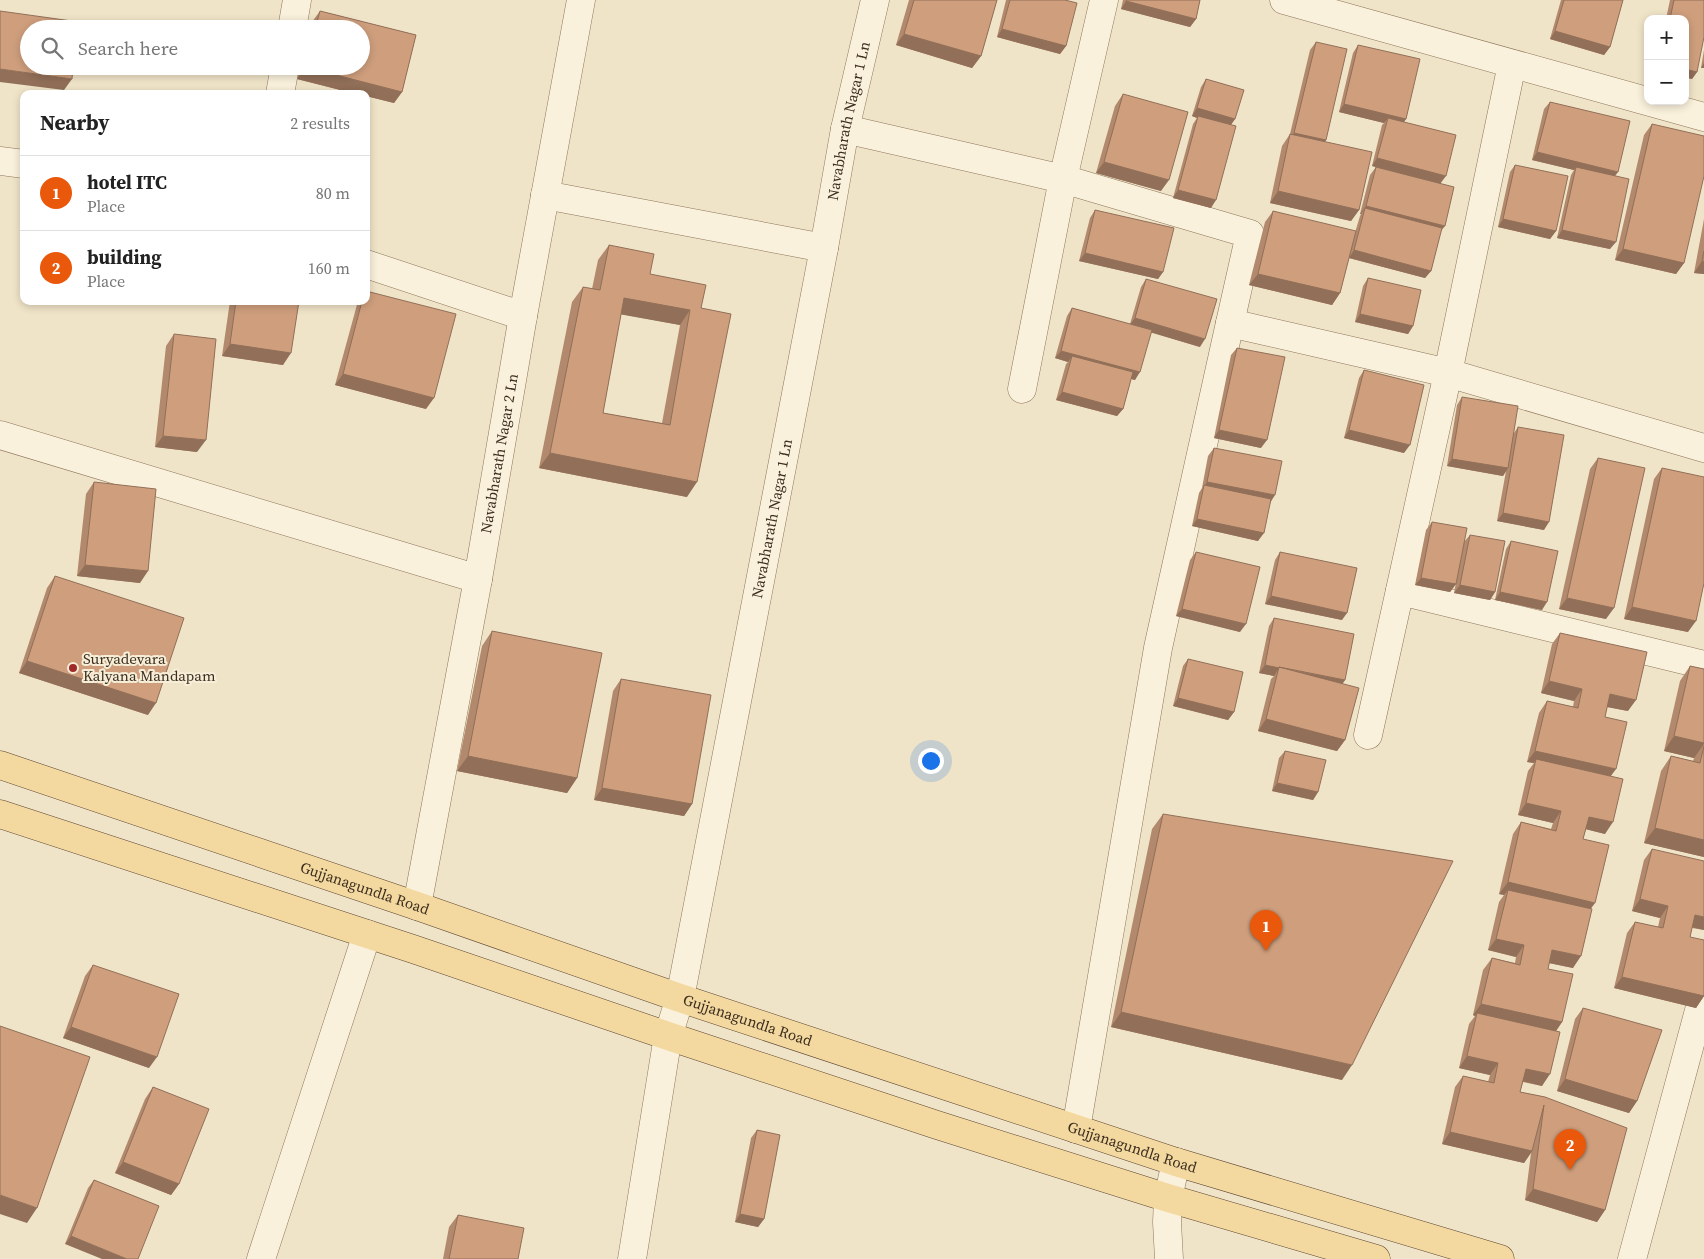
<!DOCTYPE html>
<meta charset="utf-8">
<style>
body{margin:0;font-family:"Source Serif 4",serif;background:#f2f2f2;color:#222}
.controls{position:absolute;right:15px;top:15px;display:grid;overflow:hidden;border-radius:10px;box-shadow:0 2px 8px #0003}
.controls button{width:45px;height:45px;display:grid;place-items:center;padding:0;border:0;border-bottom:1px solid #e0e0e0;background:#fff;color:#222;font:25px sans-serif}
.you{position:absolute;left:930px;top:760px;width:18px;height:18px;margin:-12px;border:4px solid #fff;border-radius:50%;background:#1a73e8;box-shadow:0 0 0 8px #1a73e833}
.badge{display:grid;place-items:center;width:32px;height:32px;border-radius:50%;background:#ea580c;color:#fff;font-size:16px;font-weight:700}
.pin{position:absolute;translate:-50% -41px;filter:drop-shadow(0 1px 2px #0008)}
.pin::after{content:'';position:absolute;top:26px;width:18px;height:15px;background:inherit;clip-path:polygon(0 0,100% 0,50% 100%)}
.list{margin:0;padding:0;list-style:none}
h2{display:flex;justify-content:space-between;align-items:center;height:65px;margin:0;padding:0 20px;font-size:21px}
h2 small{font-size:16px;font-weight:400;color:#767676}
.list li{display:grid;grid-template-columns:32px 1fr auto;gap:15px;align-items:center;box-sizing:border-box;height:75px;padding:0 20px;border-top:1px solid #e0e0e0}
.list b{display:block;font-size:19px;white-space:nowrap}
.list p{margin:0;font-size:16px;white-space:nowrap;color:#767676}
.list em{font-size:16px;font-style:normal;color:#767676}
.icon{flex:none;width:28px;height:28px;fill:none;stroke:currentColor;stroke-width:2;stroke-linecap:round;stroke-linejoin:round}
.map{position:relative;flex:none;width:1704px;height:1259px;overflow:hidden}
.search{position:absolute;background:#fff;box-shadow:0 2px 8px #0003;left:20px;top:20px;width:350px;height:55px;display:flex;align-items:center;gap:12px;box-sizing:border-box;padding:0 18px;border-radius:28px;color:#767676;font-size:19px}
.panel{position:absolute;background:#fff;box-shadow:0 2px 8px #0003;left:20px;top:90px;width:350px;height:215px;border-radius:10px}
.map>svg:first-child{display:block}
.lines{fill:none;stroke-linecap:round;stroke-linejoin:round}
.minor-casing{stroke:#8d765c;stroke-width:29}
.major-casing{stroke:#5b4430;stroke-width:29}
.minor{stroke:#faf1dc;stroke-width:28}
.major{stroke:#f3d9a0;stroke-width:28}
.wall{fill:#b2896c;fill-rule:evenodd}
.shaded-wall{fill:#916f58}
.building{fill:#cf9f7d;stroke:#916f58;fill-rule:evenodd}
.poi-dot{fill:#9e2a2b;stroke:#f7eed8;stroke-width:2}
.labels{text-anchor:middle;stroke-width:4;stroke-linejoin:round;paint-order:stroke}
.street-label{font-size:15px;fill:#3d2e20;stroke:#f7eed8}
.poi-label{font-size:15px;fill:#3d2e20;stroke:#f7eed8;text-anchor:start}
</style>
<div class="map">
<svg width="1704" height="1259" viewBox="0 0 1704 1259">
<rect width="100%" height="100%" fill="#f0e4c8"/>
<g class="lines">
<defs>
<g id="minor">
<path d="M1284,0L1704,117"/>
<path d="M292,29L297,0"/>
<path d="M280,94L285,66"/>
<path d="M845,129L1063,179L1250,234L1230,323L1448,373L1704,448"/>
<path d="M0,161L24,164"/>
<path d="M545,195L824,248"/>
<path d="M366,264L523,316"/>
<path d="M1022,389L1063,179L1104,0"/>
<path d="M0,435L478,579"/>
<path d="M1400,591L1704,665"/>
<path d="M1368,735L1448,373L1512,64"/>
<path id="s1" d="M417,906L478,579L523,316L581,0"/>
<path d="M1076,1129L1158,648L1230,323"/>
<path d="M261,1259L367,934"/>
<path id="s2" d="M632,1259L668,1036L680,998L824,248L845,129L875,0"/>
<path d="M1169,1259L1167,1222L1168,1198L1176,1162"/>
<path d="M1632,1259L1704,992"/>
</g>
<g id="major">
<path id="s3" d="M0,765L417,906L680,998L1176,1162L1500,1259"/>
<path d="M0,814L413,949L668,1036L937,1125L1168,1198L1376,1259"/>
</g>
</defs>
<use href="#minor" class="minor-casing"/>
<use href="#major" class="major-casing"/>
<use href="#minor" class="minor"/>
<use href="#major" class="major"/>
</g>
<path class="wall" d="M909,0H997L981,56L972,68L896,45Z
M1006,0H1067L1066,46L1060,54L997,37Z
M1123,0H1200L1196,19L1190,27L1121,9Z
M1561,0H1623L1610,47L1604,55L1550,39Z
M1670,0H1704L1697,72L1692,79L1685,19H1666Z
M320,11L416,35L402,92L394,103L366,96V94H356L297,79L301,66H361V29H310L312,22Z
M1316,42L1326,140L1325,142L1359,210L1351,221L1270,203L1282,146L1290,134L1310,50Z
M1358,45L1406,119L1404,122L1440,183L1441,231L1431,271L1425,278L1349,258L1340,293L1332,305L1249,285L1265,222L1273,211L1354,236L1360,216L1361,214H1360L1370,175L1376,167L1372,166L1382,125L1384,123L1339,112L1353,53Z
M1704,50V68H1701Z
M1206,79L1235,119L1231,125L1211,208L1173,198L1193,124L1197,118L1192,116L1201,87Z
M1123,94L1161,191L1096,173L1115,106Z
M1550,102L1615,176L1610,249L1557,238L1571,175L1574,170L1532,160L1544,109Z
M1652,124L1684,263L1676,274L1615,260L1644,135Z
M1515,165L1556,231L1550,239L1498,227L1510,172Z
M1095,210L1163,272L1158,279L1079,261L1090,218Z
M1704,219V274L1694,273Z
M609,245L650,274L701,308L687,497L539,468L572,302L583,287L592,289L598,260ZM621,314L680,325L662,423L603,413Z
M1368,278L1413,326L1408,334L1355,322L1363,286Z
M1146,279L1200,347L1151,332L1135,380L1131,379L1123,409L1117,416L1056,400L1066,364L1068,362L1055,358L1067,316L1072,308L1130,324L1141,287Z
M230,301H299L283,365L222,356Z
M358,301H366L426,409L335,385Z
M174,334L197,452L155,447L166,346Z
M1237,348L1261,448L1214,438L1231,355Z
M1364,370L1404,453L1344,438L1359,378Z
M1462,397L1514,433L1518,427L1544,530L1497,521L1506,471L1503,476L1447,466L1457,405Z
M1214,448L1271,501L1258,541L1192,526L1199,493L1202,488L1208,456Z
M1598,458L1606,619L1559,609L1590,469Z
M1662,468L1688,632L1624,619L1654,479Z
M94,482L140,583L77,576L86,494Z
M1432,522L1456,584L1450,592L1415,585L1426,530Z
M1470,535L1495,592L1490,600L1454,593L1464,542Z
M1511,541L1542,610L1495,600L1506,549Z
M1196,552L1240,632L1176,616L1190,560Z
M1280,552L1342,620L1265,604L1275,560Z
M55,576L148,715L19,673L47,588Z
M1274,618L1345,680L1343,683L1345,740L1337,751L1258,731L1271,679L1274,676L1259,673L1269,626Z
M492,631L577,778L567,793L457,771L482,646Z
M1560,633L1628,711L1607,707L1605,717L1611,776L1605,834L1586,829L1583,839L1591,909L1573,968L1549,963L1548,969L1562,1022L1556,1031L1542,1086L1523,1082L1520,1092L1545,1097L1605,1210L1597,1222L1525,1200L1531,1153L1524,1163L1442,1144L1455,1087L1463,1076L1488,1082L1490,1075L1459,1068L1469,1024L1475,1016L1473,1015L1483,970L1492,958L1515,963L1516,957L1488,950L1499,902L1504,895L1499,894L1513,834L1521,822L1551,829L1553,823L1518,815L1528,771L1534,763L1527,762L1539,713L1547,701L1573,707L1574,701L1541,693L1552,644Z
M1188,659L1234,712L1228,720L1173,706L1183,666Z
M1690,666L1704,669V857L1644,843L1661,771L1671,756L1693,761L1694,758L1664,751L1680,681Z
M621,679L692,804L684,816L594,800L613,691Z
M1285,751L1318,792L1313,800L1272,791L1279,758Z
M1163,814L1342,1080L1111,1027L1152,829Z
M1652,849L1704,930L1692,928L1690,937L1704,996L1696,1008L1614,988L1627,933L1635,922L1658,927L1660,918L1632,911L1644,860Z
M93,965L149,1068L63,1038L85,976Z
M1583,1008L1637,1101L1629,1113L1557,1091L1575,1019Z
M153,1087L179,1184L171,1195L115,1173L145,1099Z
M757,1130L764,1219L758,1227L735,1222L751,1138Z
M94,1180L159,1206L65,1244L88,1188Z
M458,1215L518,1259H443L449,1227Z"/>
<path class="shaded-wall" d="M1126,1L1196,19L1190,27L1121,9Z
M1002,29L1066,46L1060,54L997,37Z
M1555,31L1610,47L1604,55L1550,39Z
M904,34L981,56L972,68L896,45Z
M1704,63V68H1701Z
M305,67L402,92L394,103L366,96V94H356L297,79Z
M0,69L72,79L64,90L0,82Z
M1685,69L1697,72L1692,79L1685,78Z
M1344,104L1406,119L1401,126L1388,118L1384,123L1339,112Z
M1197,108L1235,119L1229,127L1198,116L1197,118L1192,116Z
M1294,133L1326,140L1320,148L1289,140Z
M1537,152L1618,172L1612,180L1576,167L1574,170L1532,160Z
M1377,158L1446,176L1440,184L1372,166Z
M1104,162L1169,180L1161,191L1096,173Z
M1178,190L1216,200L1211,208L1173,198Z
M1278,191L1359,210L1351,221L1270,203Z
M1366,206L1445,226L1439,233L1365,208L1361,214H1360Z
M1503,219L1556,231L1550,239L1498,227Z
M1562,230L1616,242L1610,249L1557,238Z
M1623,249L1684,263L1676,274L1615,260Z
M1354,250L1431,271L1425,278L1349,258Z
M1085,253L1163,272L1158,279L1079,261Z
M1702,261L1704,262V274L1694,273Z
M1258,274L1340,293L1332,305L1249,285Z
M624,298L690,310L680,325L613,313Z
M1360,314L1413,326L1408,334L1355,322Z
M1135,318L1205,339L1200,347L1129,326Z
M230,344L291,353L283,365L222,356Z
M1061,351L1140,372L1135,380L1070,362L1072,356L1068,362L1055,358Z
M343,374L434,398L426,409L335,385Z
M1062,392L1123,409L1117,416L1056,400Z
M1219,430L1267,440L1261,448L1214,438Z
M1349,430L1410,445L1404,453L1344,438Z
M163,436L206,440L197,452L155,447Z
M550,453L697,482L687,497L539,468Z
M1452,459L1508,468L1503,476L1447,466Z
M1207,482L1275,495L1270,503L1204,487Z
M1503,513L1549,522L1544,530L1497,521Z
M1197,519L1264,533L1258,541L1192,526Z
M85,565L148,571L140,583L77,576Z
M1421,578L1456,584L1450,592L1415,585Z
M1460,585L1495,592L1490,600L1454,593Z
M1500,592L1547,602L1542,610L1495,600Z
M1271,596L1347,613L1342,620L1265,604Z
M1567,598L1614,608L1606,619L1559,609Z
M1632,607L1696,621L1688,632L1624,619Z
M1182,609L1246,624L1240,632L1176,616Z
M27,661L156,703L148,715L19,673Z
M1265,665L1279,668L1274,676L1259,673Z
M1279,668L1345,680L1339,688Z
M1549,681L1582,689L1574,701L1541,693Z
M1610,694L1636,700L1628,711L1602,706Z
M1178,698L1234,712L1228,720L1173,706Z
M1266,719L1345,740L1337,751L1258,731Z
M1674,736L1704,743V744L1694,758L1664,751Z
M1535,751L1616,769L1608,780L1536,759L1534,763L1527,762Z
M468,756L577,778L567,793L457,771Z
M1277,783L1318,792L1313,800L1272,791Z
M602,788L692,804L684,816L594,800Z
M1526,803L1561,811L1553,823L1518,815Z
M1589,817L1613,822L1605,834L1581,828Z
M1655,828L1704,840V857L1644,843Z
M1508,882L1595,903L1587,914L1508,890L1504,895L1499,894Z
M1640,899L1668,906L1660,918L1632,911Z
M1695,915L1704,917V930L1687,926Z
M1496,939L1524,945L1516,957L1488,950Z
M1552,950L1581,956L1573,968L1544,962Z
M1622,977L1704,996L1696,1008L1614,988Z
M1481,1004L1562,1022L1554,1034L1477,1013L1475,1016L1473,1015Z
M1121,1012L1352,1065L1342,1080L1111,1027Z
M71,1027L157,1057L149,1068L63,1038Z
M1467,1056L1498,1063L1490,1075L1459,1068Z
M1526,1069L1550,1074L1542,1086L1518,1080Z
M1565,1079L1637,1101L1629,1113L1557,1091Z
M1450,1132L1532,1151L1524,1163L1442,1144Z
M123,1162L179,1184L171,1195L115,1173Z
M1533,1189L1605,1210L1597,1222L1525,1200Z
M0,1195L37,1208L27,1223L0,1214Z
M740,1214L764,1219L758,1227L735,1222Z
M71,1236L127,1259H102L65,1244Z"/>
<path class="building" d="M914,0H997L981,56L904,34Z
M1010,0H1065L1077,3L1066,46L1002,29Z
M1127,0H1200L1196,19L1126,1Z
M1564,0H1623L1610,47L1555,31Z
M1674,0H1704V37L1697,72L1685,69V19H1670Z
M0,11L79,22L78,29H29V66H73L72,79L0,69Z
M320,11L416,35L402,92L305,67L306,66H361V29H315Z
M1316,42L1347,49L1326,140L1294,133Z
M1358,45L1420,59L1406,119L1344,104Z
M1206,79L1244,90L1235,119L1197,108Z
M1123,94L1188,112L1169,180L1104,162Z
M1550,102L1630,121L1618,172L1537,152Z
M1198,116L1236,126L1216,200L1178,190Z
M1388,118L1456,135L1446,176L1377,158Z
M1652,124L1704,136V176L1684,263L1623,249Z
M1290,134L1372,152L1359,210L1278,191Z
M1515,165L1568,176L1556,231L1503,219Z
M1376,167L1454,187L1445,226L1366,206Z
M1576,167L1629,179L1616,242L1562,230Z
M1365,208L1442,228L1431,271L1354,250Z
M1095,210L1174,228L1163,272L1085,253Z
M1273,211L1356,231L1340,293L1258,274Z
M609,245L654,254L650,274L706,285L701,308L731,314L697,482L550,453L583,287L600,290ZM624,298L690,310L670,425L603,413Z
M1704,251V262L1702,261Z
M1368,278L1421,290L1413,326L1360,314Z
M1146,279L1217,299L1205,339L1135,318Z
M366,291L456,314L434,398L343,374L362,301H366Z
M236,301H299L291,353L230,344Z
M1072,308L1152,330L1140,372L1061,351Z
M174,334L216,339L206,440L163,436Z
M1237,348L1285,357L1267,440L1219,430Z
M1072,356L1133,372L1123,409L1062,392Z
M1364,370L1424,385L1410,445L1349,430Z
M1462,397L1518,406L1508,468L1452,459Z
M1518,427L1564,435L1549,522L1503,513Z
M1214,448L1282,461L1275,495L1207,482Z
M1598,458L1645,468L1614,608L1567,598Z
M1662,468L1704,477V583L1696,621L1632,607Z
M94,482L156,489L148,571L85,565Z
M1204,485L1271,499L1264,533L1197,519Z
M1432,522L1467,528L1456,584L1421,578Z
M1470,535L1505,541L1495,592L1460,585Z
M1511,541L1558,551L1547,602L1500,592Z
M1196,552L1260,567L1246,624L1182,609Z
M1280,552L1357,568L1347,613L1271,596Z
M55,576L184,618L156,703L27,661Z
M1274,618L1354,634L1345,680L1279,667V668L1265,665Z
M492,631L602,653L577,778L468,756Z
M1560,633L1647,652L1636,700L1610,694L1605,717L1627,722L1616,769L1535,751L1547,701L1578,708L1582,689L1549,681Z
M1188,659L1243,672L1234,712L1178,698Z
M1690,666L1704,669V743L1674,736Z
M1279,667L1359,688L1345,740L1266,719Z
M621,679L711,695L692,804L602,788Z
M1704,746V840L1655,828L1671,756L1700,763Z
M1285,751L1326,760L1318,792L1277,783Z
M1536,759L1623,779L1613,822L1589,817L1583,839L1609,845L1595,903L1508,882L1521,822L1556,831L1561,811L1526,803Z
M1163,814L1453,861L1352,1065L1121,1012Z
M1652,849L1704,861V917L1695,915L1690,937L1704,940V996L1622,977L1635,922L1663,928L1668,906L1640,899Z
M1508,890L1592,909L1581,956L1552,950L1548,969L1573,974L1562,1022L1481,1004L1492,958L1520,965L1524,945L1496,939Z
M93,965L179,994L157,1057L71,1027Z
M1583,1008L1662,1030L1637,1101L1565,1079Z
M1477,1013L1560,1032L1550,1074L1526,1069L1520,1092L1545,1097L1627,1128L1605,1210L1533,1189L1544,1105L1532,1151L1450,1132L1463,1076L1494,1083L1498,1063L1467,1056Z
M0,1026L90,1057L37,1208L0,1195Z
M153,1087L209,1109L179,1184L123,1162Z
M757,1130L780,1135L764,1219L740,1214Z
M94,1180L159,1206L138,1259H127L71,1236Z
M458,1215L524,1228L518,1259H449Z"/>
<circle class="poi-dot" cx="73" cy="668" r="5"/>
<g class="labels">
<g class="street-label">
<text dy="5" stroke="none"><textPath href="#s2" startOffset="1159">Navabharath Nagar 1 Ln</textPath></text>
<text dy="5" stroke="none"><textPath href="#s1" startOffset="460">Navabharath Nagar 2 Ln</textPath></text>
<text dy="5" stroke="none"><textPath href="#s2" startOffset="754">Navabharath Nagar 1 Ln</textPath></text>
<text dy="5" stroke="none"><textPath href="#s3" startOffset="385">Gujjanagundla Road</textPath></text>
<text dy="5" stroke="none"><textPath href="#s3" startOffset="790">Gujjanagundla Road</textPath></text>
<text dy="5" stroke="none"><textPath href="#s3" startOffset="1195">Gujjanagundla Road</textPath></text>
</g>
<g class="poi-label">
<text x="83" y="664">Suryadevara<tspan x="83" dy="17">Kalyana Mandapam</tspan></text>
</g>
</g>
</svg>
<div class="controls">
<button>+</button>
<button>−</button>
</div>
<div class="you"></div>
<div class="pin badge" style="left:1266px;top:951px">1</div>
<div class="pin badge" style="left:1570px;top:1170px">2</div>
<div class="search"><svg class="icon" aria-label="search" viewBox="0 0 24 24"><circle cx="10" cy="10" r="6"/><path d="M15 15l6 6"/></svg>Search here</div>
<section class="panel">
<h2>Nearby<small>2 results</small></h2>
<ul class="list">
<li><span class="badge">1</span><div><b>hotel ITC</b><p>Place</p></div><em>80 m</em></li>
<li><span class="badge">2</span><div><b>building</b><p>Place</p></div><em>160 m</em></li>
</ul>
</section>
</div>
